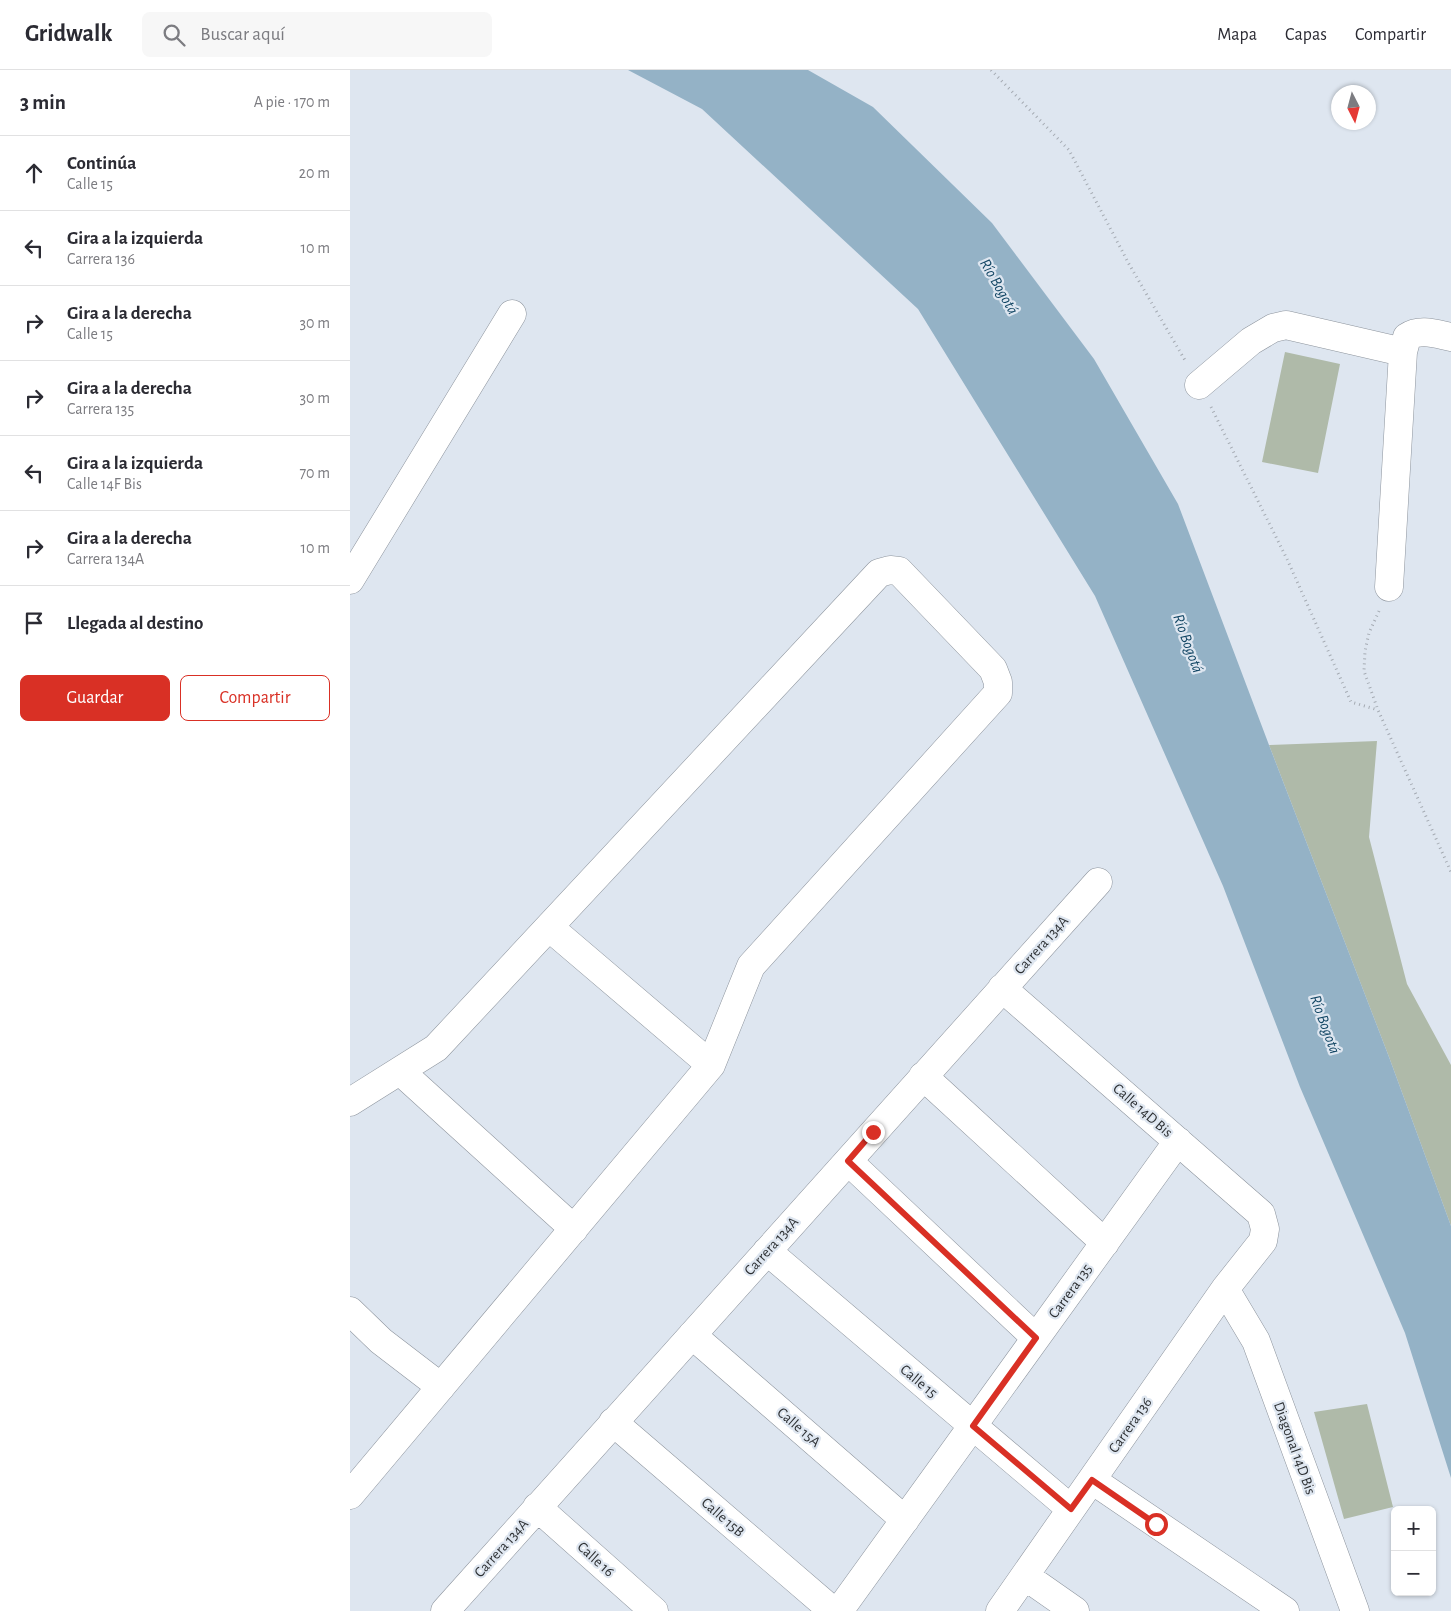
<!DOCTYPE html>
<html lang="es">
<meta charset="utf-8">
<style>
body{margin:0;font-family:"Alegreya Sans",sans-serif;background:#f7f7f7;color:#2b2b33}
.controls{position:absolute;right:15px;bottom:15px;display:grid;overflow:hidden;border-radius:8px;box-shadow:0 1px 4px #0004}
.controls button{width:45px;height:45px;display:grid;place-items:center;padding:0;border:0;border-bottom:1px solid #e1e1e2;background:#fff;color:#2b2b33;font:25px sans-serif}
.compass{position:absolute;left:981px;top:15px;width:45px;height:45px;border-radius:50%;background:#fff;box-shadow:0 1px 4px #0004;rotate:174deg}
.stop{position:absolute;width:15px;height:15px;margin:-11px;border:4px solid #d93025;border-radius:50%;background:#fff}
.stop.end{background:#d93025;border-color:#fff;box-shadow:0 1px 5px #0008}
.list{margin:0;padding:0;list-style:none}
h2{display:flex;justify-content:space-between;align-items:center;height:65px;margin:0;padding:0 20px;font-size:21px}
h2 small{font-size:16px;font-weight:400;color:#7c7c81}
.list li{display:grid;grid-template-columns:32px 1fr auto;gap:15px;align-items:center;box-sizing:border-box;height:75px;padding:0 20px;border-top:1px solid #e1e1e2}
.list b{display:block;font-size:19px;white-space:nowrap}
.list p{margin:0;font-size:16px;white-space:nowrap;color:#7c7c81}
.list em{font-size:16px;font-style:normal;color:#7c7c81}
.actions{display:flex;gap:10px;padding:15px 20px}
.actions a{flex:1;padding:11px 0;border:1px solid #d93025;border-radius:8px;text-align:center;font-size:18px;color:#d93025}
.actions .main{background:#d93025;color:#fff}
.icon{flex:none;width:28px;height:28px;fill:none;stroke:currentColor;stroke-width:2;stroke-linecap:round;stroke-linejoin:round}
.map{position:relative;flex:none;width:1101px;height:1541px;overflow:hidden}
header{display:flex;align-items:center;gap:30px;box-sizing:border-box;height:70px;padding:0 25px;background:#fff;border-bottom:1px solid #e1e1e2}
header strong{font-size:24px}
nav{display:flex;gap:28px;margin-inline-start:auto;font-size:18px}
.search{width:350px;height:45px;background:#f7f7f7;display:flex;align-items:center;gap:12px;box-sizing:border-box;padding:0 18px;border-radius:8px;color:#7c7c81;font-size:19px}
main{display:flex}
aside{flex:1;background:#fff}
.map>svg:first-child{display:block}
.green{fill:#afbaa9}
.water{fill:#94b2c6}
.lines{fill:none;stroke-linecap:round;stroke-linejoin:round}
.minor-casing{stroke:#8d949d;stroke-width:29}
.path{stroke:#a5abb3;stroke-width:3;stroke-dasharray:1 4;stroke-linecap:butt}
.minor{stroke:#fff;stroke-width:28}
.route{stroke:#d93025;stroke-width:6}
.labels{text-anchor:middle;stroke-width:4.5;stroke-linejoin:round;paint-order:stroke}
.street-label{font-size:15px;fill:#2d3033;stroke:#dee6f0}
.water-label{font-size:16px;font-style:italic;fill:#124664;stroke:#dee6f0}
</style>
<header>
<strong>Gridwalk</strong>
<div class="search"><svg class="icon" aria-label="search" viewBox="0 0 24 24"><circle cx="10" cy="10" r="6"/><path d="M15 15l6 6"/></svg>Buscar aquí</div>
<nav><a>Mapa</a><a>Capas</a><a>Compartir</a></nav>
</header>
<main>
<aside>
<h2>3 min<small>A pie · 170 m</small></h2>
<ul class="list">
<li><svg class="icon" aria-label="ahead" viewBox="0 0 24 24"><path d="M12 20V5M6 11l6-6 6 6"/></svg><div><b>Continúa</b><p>Calle 15</p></div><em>20 m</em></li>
<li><svg class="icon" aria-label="left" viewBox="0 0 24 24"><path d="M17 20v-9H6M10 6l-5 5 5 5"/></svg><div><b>Gira a la izquierda</b><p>Carrera 136</p></div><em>10 m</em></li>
<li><svg class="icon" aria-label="right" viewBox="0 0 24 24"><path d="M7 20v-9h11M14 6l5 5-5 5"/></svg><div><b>Gira a la derecha</b><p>Calle 15</p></div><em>30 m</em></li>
<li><svg class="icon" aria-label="right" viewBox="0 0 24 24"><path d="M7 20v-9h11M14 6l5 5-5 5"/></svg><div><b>Gira a la derecha</b><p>Carrera 135</p></div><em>30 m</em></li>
<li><svg class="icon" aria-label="left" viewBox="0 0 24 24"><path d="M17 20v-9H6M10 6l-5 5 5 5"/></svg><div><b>Gira a la izquierda</b><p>Calle 14F Bis</p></div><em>70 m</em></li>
<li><svg class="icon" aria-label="right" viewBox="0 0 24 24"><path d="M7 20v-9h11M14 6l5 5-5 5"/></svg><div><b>Gira a la derecha</b><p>Carrera 134A</p></div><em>10 m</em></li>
<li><svg class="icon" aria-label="arrive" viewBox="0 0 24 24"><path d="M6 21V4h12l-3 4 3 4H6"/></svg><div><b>Llegada al destino</b></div></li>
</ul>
<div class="actions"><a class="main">Guardar</a><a>Compartir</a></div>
</aside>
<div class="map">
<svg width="1101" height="1541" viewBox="0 0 1101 1541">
<rect width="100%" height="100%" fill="#dee6f0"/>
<path class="green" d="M935,282L990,294L968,403L912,392Z
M1027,671L1019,767L1057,914L1101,995V1156L1039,987L919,675Z
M1017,1334L1043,1437L994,1449L964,1342Z"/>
<path class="water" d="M278,0H458L523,37L642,153L744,289L828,434L919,675L1039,987L1101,1156V1408L1055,1263L950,1017L873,816L745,526L568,239L352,39Z"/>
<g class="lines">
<defs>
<path id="minor" d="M849,315L901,271L923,258L936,255L1053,282
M0,510L162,244
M1039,517L1053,282L1057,267C1070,258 1086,264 1101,267
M199,857L361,995
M50,1001L224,1159
M573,1006L755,1173
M0,1032L86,978L529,503L540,500L549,501L643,599L648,612V623L401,896L361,995L0,1425
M498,1091L686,1268
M417,1181L721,1439
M875,1219L906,1271L1005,1541
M0,1241L31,1271L91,1317
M342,1265L555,1450
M263,1352L483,1541
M742,1410L935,1541
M187,1437L304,1541
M675,1506L725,1541
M95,1541L748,812
M489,1541L828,1071
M650,1541L875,1219L913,1171L915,1159L911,1144L652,918"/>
</defs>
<use href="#minor" class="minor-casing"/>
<path class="path" d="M641,0L719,80L779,194L836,292
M861,337L937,489L1001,632L1028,640
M1029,541L1019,563L1015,581L1014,601L1028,640L1101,802"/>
<use href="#minor" class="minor"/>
</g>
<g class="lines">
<path class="route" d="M523,1062L498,1091L686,1268L623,1356L721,1439L742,1410L806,1454"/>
</g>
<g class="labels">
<g class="street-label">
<text transform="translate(691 875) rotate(-48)" y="5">Carrera 134A</text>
<text transform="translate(793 1040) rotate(41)" y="5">Calle 14D Bis</text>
<text transform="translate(421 1176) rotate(-48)" y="5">Carrera 134A</text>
<text transform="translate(720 1221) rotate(-54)" y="5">Carrera 135</text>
<text transform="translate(569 1311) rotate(40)" y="5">Calle 15</text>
<text transform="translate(780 1355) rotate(-55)" y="5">Carrera 136</text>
<text transform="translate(449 1357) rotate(41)" y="5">Calle 15A</text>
<text transform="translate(945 1378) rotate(70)" y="5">Diagonal 14D Bis</text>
<text transform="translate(373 1447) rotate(41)" y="5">Calle 15B</text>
<text transform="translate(151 1478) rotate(-48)" y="5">Carrera 134A</text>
<text transform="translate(246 1489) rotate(42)" y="5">Calle 16</text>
</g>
<g class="water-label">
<text transform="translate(650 216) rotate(60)" y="6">Río Bogotá</text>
<text transform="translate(839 573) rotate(70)" y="6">Río Bogotá</text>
<text transform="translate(976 954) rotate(70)" y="6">Río Bogotá</text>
</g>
</g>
</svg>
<div class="controls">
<button>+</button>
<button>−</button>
</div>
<svg class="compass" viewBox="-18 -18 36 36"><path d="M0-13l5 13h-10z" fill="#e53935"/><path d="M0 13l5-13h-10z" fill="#7c7c81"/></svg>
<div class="stop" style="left:806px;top:1454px"></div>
<div class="stop end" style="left:523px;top:1062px"></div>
</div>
</main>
